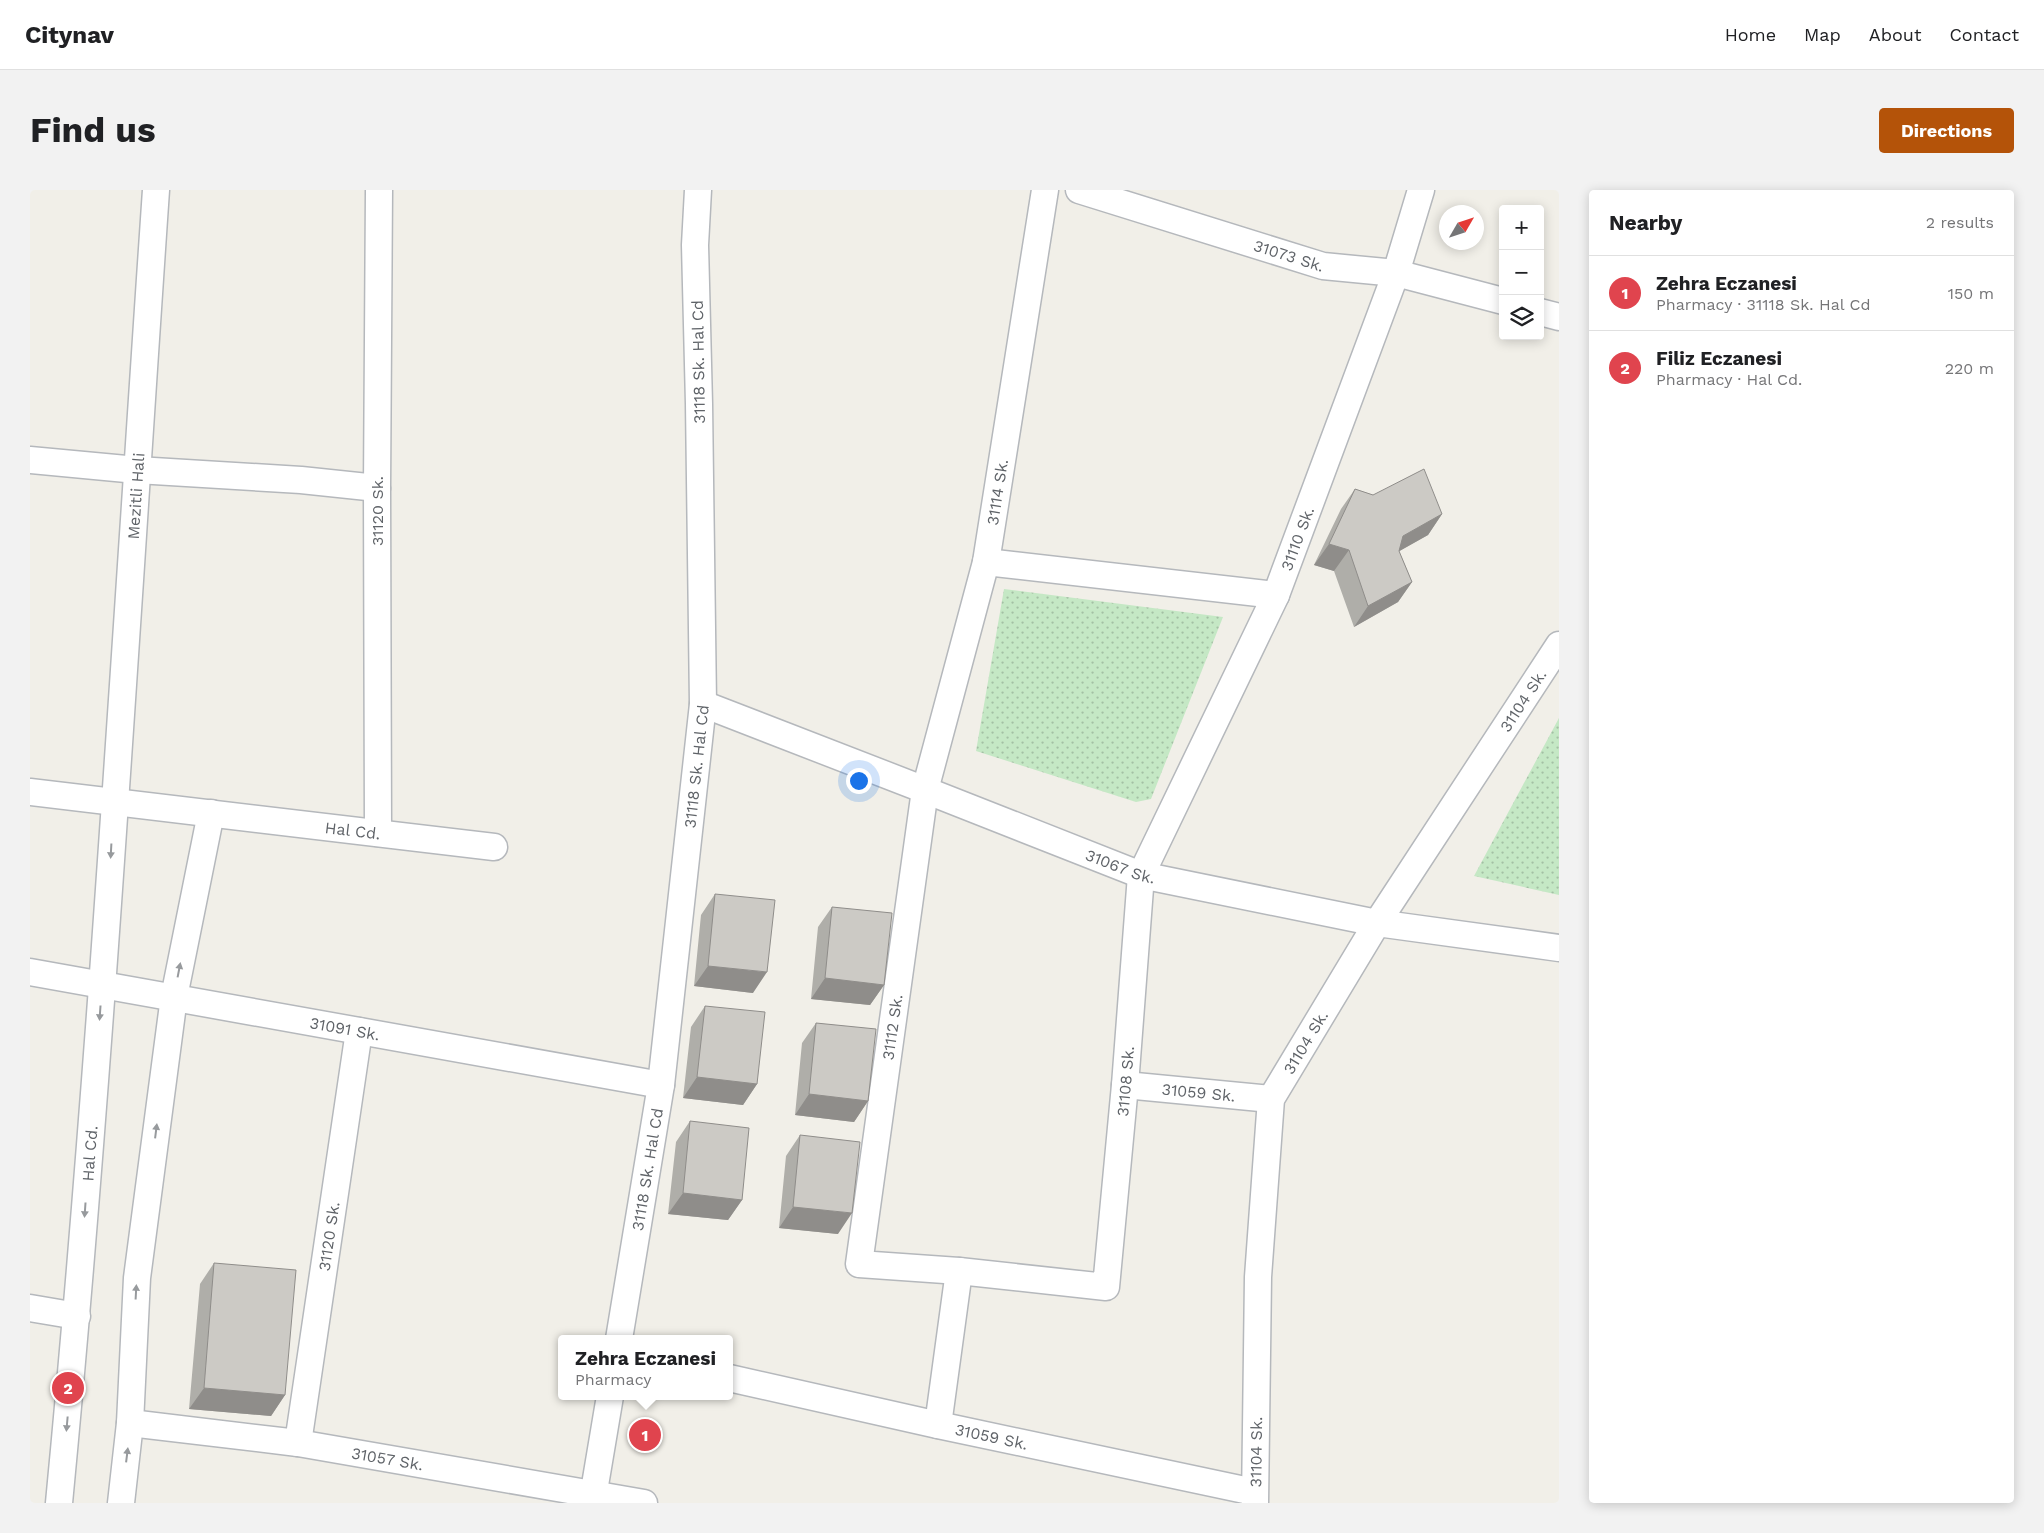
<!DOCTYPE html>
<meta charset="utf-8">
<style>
body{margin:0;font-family:"Work Sans",sans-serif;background:#f2f2f2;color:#202124}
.controls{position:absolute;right:15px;top:15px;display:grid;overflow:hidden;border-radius:5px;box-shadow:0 2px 12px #0003}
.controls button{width:45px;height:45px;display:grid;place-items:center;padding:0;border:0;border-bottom:1px solid #e0e0e0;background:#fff;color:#202124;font:25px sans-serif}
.compass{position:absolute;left:1409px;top:15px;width:45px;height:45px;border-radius:50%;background:#fff;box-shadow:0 2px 12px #0003;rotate:51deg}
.you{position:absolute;left:828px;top:590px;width:18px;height:18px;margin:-12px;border:4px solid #fff;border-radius:50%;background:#1a73e8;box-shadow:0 0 0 8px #1a73e833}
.badge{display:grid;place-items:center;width:32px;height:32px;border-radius:50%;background:#b45309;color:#fff;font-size:16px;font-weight:700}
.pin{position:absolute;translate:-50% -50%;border:2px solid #fff;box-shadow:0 1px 5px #0006}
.popup{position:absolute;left:528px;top:1145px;width:175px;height:65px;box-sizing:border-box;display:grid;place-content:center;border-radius:5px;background:#fff;filter:drop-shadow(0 1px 4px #0005);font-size:16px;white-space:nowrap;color:#757577}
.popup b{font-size:19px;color:#202124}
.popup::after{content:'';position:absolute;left:50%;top:100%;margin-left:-10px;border:10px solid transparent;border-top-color:#fff}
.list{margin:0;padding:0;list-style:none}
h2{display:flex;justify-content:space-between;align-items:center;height:65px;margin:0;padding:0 20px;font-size:21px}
h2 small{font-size:16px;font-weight:400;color:#757577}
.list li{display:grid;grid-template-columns:32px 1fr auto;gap:15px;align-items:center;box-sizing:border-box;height:75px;padding:0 20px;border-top:1px solid #e0e0e0}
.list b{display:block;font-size:19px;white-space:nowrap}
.list p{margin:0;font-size:16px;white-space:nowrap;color:#757577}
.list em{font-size:16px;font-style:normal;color:#757577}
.icon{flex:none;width:28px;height:28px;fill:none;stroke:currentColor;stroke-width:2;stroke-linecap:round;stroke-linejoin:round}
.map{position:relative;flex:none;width:1529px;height:1313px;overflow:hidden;border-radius:5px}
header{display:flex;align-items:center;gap:30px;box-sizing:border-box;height:70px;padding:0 25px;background:#fff;border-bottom:1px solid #e0e0e0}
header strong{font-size:24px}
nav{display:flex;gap:28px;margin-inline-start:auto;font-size:18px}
.intro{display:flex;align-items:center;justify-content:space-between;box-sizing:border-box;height:120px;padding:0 30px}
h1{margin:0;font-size:35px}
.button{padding:12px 22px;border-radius:5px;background:#b45309;color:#fff;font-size:18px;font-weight:700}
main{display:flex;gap:30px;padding:0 30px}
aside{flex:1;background:#fff;border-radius:5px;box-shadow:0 2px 12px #0003}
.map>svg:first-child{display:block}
.green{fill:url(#green-dots)}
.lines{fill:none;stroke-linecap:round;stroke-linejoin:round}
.minor-casing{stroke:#b5b8bc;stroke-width:29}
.minor{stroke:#fff;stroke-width:26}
.wall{fill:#afaea9}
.shaded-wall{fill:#8f8d8a}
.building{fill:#cccac5;stroke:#8f8d8a}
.oneway{fill:#979a9d}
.labels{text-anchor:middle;stroke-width:5;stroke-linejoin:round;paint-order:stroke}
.street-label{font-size:16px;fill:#5f6368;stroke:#fff}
</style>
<header>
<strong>Citynav</strong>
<nav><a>Home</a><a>Map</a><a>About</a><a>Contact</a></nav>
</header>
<div class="intro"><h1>Find us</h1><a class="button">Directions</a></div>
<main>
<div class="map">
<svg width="1529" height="1313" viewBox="0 0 1529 1313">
<defs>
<pattern id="green-dots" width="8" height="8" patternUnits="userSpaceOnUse" patternTransform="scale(1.25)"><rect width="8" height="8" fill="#c5e8c5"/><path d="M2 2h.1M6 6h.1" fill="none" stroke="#a3c0a4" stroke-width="1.8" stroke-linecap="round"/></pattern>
</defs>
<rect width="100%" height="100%" fill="#f1efe8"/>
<path class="green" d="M974,399L1193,427L1121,609L1106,612L946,561Z
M1529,528V705L1444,686Z"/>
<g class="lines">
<defs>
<g id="minor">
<path id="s1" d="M1015,0L956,372L895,600L829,1074L929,1081L1076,1097L1095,895L1111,685L1246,405L1366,83L1391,0"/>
<path id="s2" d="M1049,0L1293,76L1366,83L1473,111"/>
<path d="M1510,122L1529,127"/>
<path d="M0,270L107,280L271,290L347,298"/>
<path d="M956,372L1246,405"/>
<path id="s3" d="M673,514L895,600L1111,685L1347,733L1529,758"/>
<path id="s4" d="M0,602L464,657"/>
<path d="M348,643L347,298L349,0"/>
<path id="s5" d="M0,782L631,895"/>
<path id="s6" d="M1095,895L1241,909"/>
<path d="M0,1118L47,1126"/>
<path id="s7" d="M589,1149L631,895L673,514L669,214L665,55L668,0"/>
<path id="s8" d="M699,1188L908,1235L1224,1302"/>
<path id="s9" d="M100,1233L268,1253L614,1313"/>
<path d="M908,1235L929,1081"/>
<path id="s10" d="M268,1253L329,841"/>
<path id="s11" d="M29,1313C71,876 96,438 126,0"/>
<path d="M91,1313L100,1233L107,1088L144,807L181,623"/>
<path d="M562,1313L580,1206"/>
<path id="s12" d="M1225,1313L1228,1087L1241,909L1347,733L1529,455"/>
</g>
</defs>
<use href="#minor" class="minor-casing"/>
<use href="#minor" class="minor"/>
</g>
<path class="wall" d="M1325,299L1343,305L1412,324L1398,345L1369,361L1382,392L1368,412L1324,437L1304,381L1284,375L1311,319Z
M685,704L723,803L664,796L671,725Z
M802,717L854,795L840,815L781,809L788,737Z
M675,816L727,894L713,915L653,908L661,837Z
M786,833L838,911L824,932L765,925L772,853Z
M660,931L712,1010L698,1030L638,1024L646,952Z
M770,945L808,1044L749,1038L756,966Z
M184,1073L255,1205L241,1226L159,1219L170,1094Z"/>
<path class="shaded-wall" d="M1412,324L1398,345L1359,367L1373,346Z
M1299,354L1319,360L1304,381L1284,375Z
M1382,392L1368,412L1324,437L1338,416Z
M678,776L737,782L723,803L664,796Z
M795,788L854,795L840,815L781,809Z
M667,887L727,894L713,915L653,908Z
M779,904L838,911L824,932L765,925Z
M653,1003L712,1010L698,1030L638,1024Z
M763,1017L822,1023L808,1044L749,1038Z
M174,1198L255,1205L241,1226L159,1219Z"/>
<path class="building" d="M1394,279L1412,324L1373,346L1369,361L1382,392L1338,416L1319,360L1299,354L1325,299L1343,305Z
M685,704L745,710L737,782L678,776Z
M802,717L862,723L854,795L795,788Z
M675,816L735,822L727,894L667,887Z
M786,833L846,839L838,911L779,904Z
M660,931L719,938L712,1010L653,1003Z
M770,945L830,952L822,1023L763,1017Z
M184,1073L266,1080L255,1205L174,1198Z"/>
<defs><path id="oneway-solid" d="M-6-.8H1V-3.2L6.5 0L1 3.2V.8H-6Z" transform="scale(1.25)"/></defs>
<g class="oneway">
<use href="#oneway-solid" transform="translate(81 661) rotate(93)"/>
<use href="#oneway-solid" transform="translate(149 780) rotate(-79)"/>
<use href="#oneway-solid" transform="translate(70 823) rotate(94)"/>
<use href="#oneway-solid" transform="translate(126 941) rotate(-83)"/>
<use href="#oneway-solid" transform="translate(55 1020) rotate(94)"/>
<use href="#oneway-solid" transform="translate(106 1102) rotate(-87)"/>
<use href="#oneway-solid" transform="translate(37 1234) rotate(95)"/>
<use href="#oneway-solid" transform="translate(97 1265) rotate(-83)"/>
</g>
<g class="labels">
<g class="street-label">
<text dy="6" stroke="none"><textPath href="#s2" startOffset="220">31073 Sk.</textPath></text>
<text transform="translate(668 172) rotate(-91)" y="6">31118 Sk. Hal Cd</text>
<text transform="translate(967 302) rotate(-81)" y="6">31114 Sk.</text>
<text dy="6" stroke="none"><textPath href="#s11" startOffset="1010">Mezitli Hali</textPath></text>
<text transform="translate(347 321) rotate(-90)" y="6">31120 Sk.</text>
<text dy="6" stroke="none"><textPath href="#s1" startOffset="2124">31110 Sk.</textPath></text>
<text dy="6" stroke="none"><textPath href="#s12" startOffset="876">31104 Sk.</textPath></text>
<text dy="6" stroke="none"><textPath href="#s7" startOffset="578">31118 Sk. Hal Cd</textPath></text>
<text dy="6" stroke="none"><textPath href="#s4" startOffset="325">Hal Cd.</textPath></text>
<text dy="6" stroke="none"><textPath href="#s3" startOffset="448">31067 Sk.</textPath></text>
<text transform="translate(862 837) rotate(-82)" y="6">31112 Sk.</text>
<text dy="6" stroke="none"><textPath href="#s5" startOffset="320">31091 Sk.</textPath></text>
<text dy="6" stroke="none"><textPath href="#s12" startOffset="471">31104 Sk.</textPath></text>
<text dy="6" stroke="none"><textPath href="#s1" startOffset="1546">31108 Sk.</textPath></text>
<text dy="6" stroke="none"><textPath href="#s6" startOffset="74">31059 Sk.</textPath></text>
<text dy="6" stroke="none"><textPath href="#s11" startOffset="351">Hal Cd.</textPath></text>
<text dy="6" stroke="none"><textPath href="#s7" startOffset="172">31118 Sk. Hal Cd</textPath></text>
<text dy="6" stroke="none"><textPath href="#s10" startOffset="209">31120 Sk.</textPath></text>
<text dy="6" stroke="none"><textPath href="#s8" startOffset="269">31059 Sk.</textPath></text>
<text dy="6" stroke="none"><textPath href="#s12" startOffset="51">31104 Sk.</textPath></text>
<text dy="6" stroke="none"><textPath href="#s9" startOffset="260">31057 Sk.</textPath></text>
</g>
</g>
</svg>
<div class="controls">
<button>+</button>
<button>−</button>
<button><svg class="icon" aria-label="layers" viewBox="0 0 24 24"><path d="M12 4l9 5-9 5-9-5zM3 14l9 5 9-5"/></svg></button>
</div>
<svg class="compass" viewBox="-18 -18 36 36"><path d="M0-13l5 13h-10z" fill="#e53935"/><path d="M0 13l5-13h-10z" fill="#757577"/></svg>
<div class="you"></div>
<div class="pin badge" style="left:615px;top:1245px;background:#e0444e">1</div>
<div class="popup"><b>Zehra Eczanesi</b>Pharmacy</div>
<div class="pin badge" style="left:38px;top:1198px;background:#e0444e">2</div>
</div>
<aside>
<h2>Nearby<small>2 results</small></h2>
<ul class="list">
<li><span class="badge" style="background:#e0444e">1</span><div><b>Zehra Eczanesi</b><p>Pharmacy · 31118 Sk. Hal Cd</p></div><em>150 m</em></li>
<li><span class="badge" style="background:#e0444e">2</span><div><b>Filiz Eczanesi</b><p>Pharmacy · Hal Cd.</p></div><em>220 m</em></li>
</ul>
</aside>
</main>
